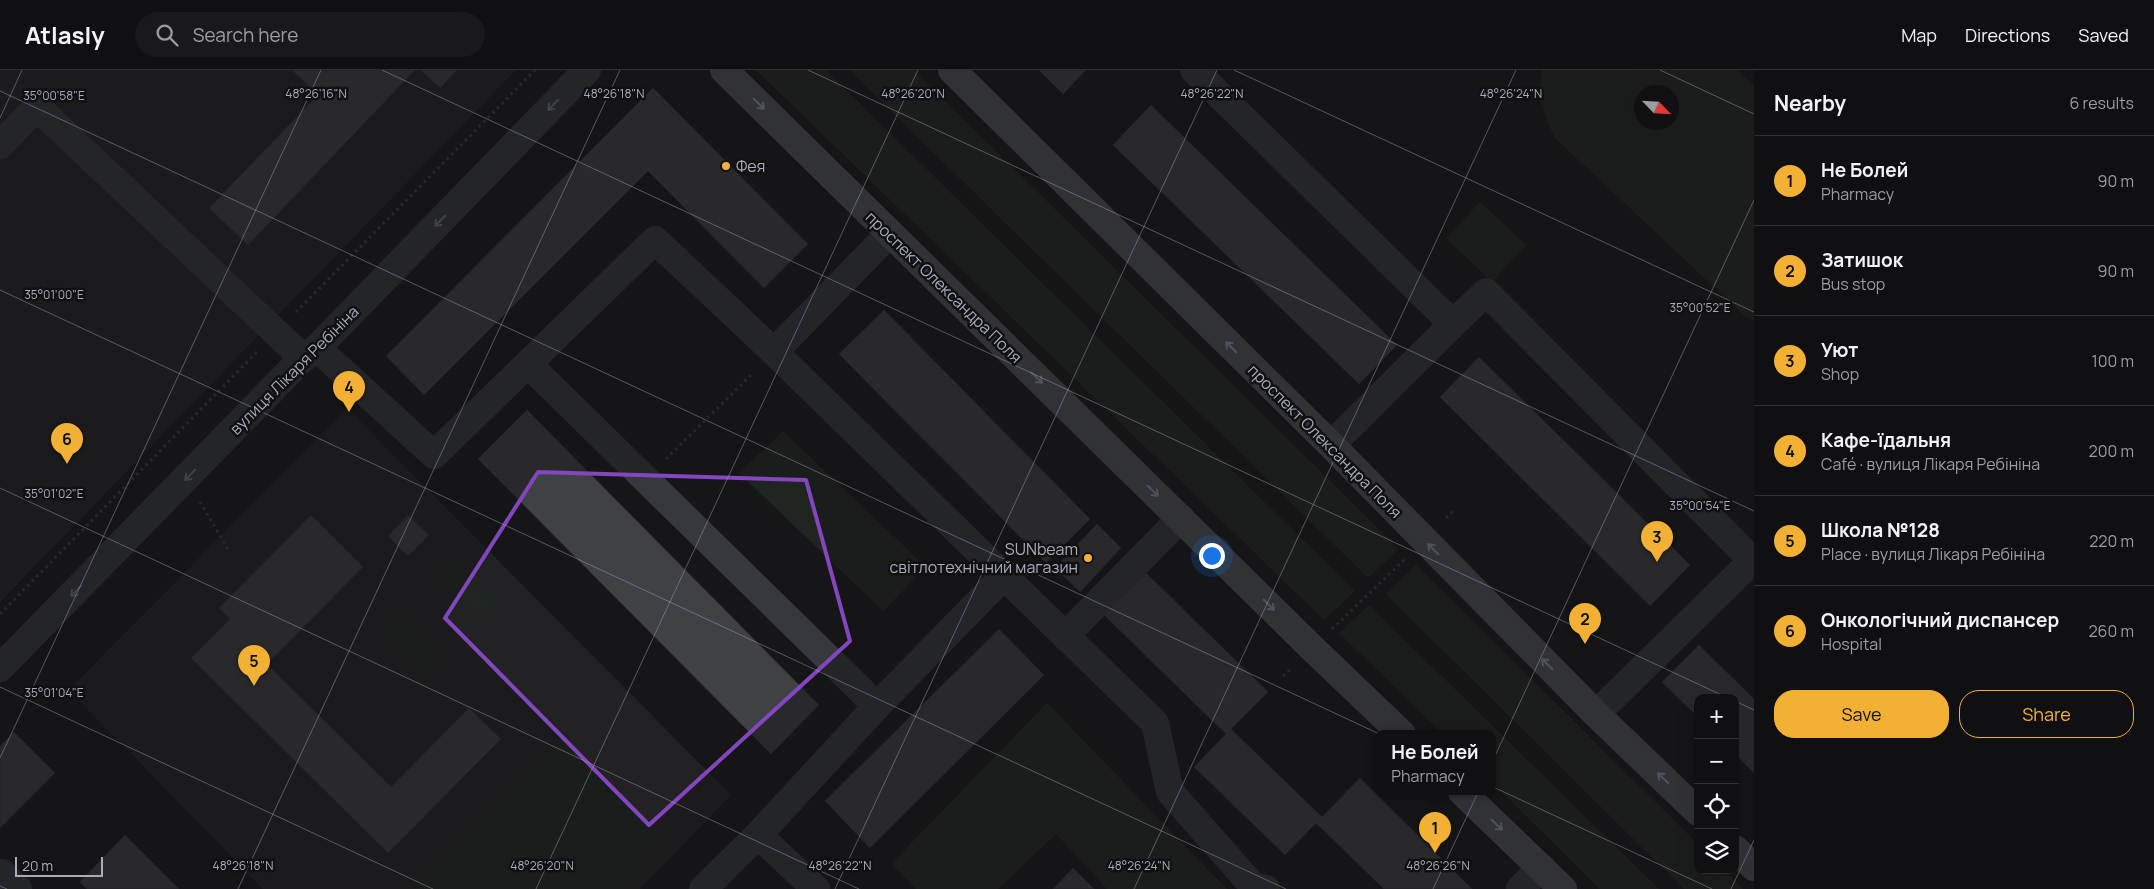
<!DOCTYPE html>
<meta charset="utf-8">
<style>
body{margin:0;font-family:Manrope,sans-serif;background:#19191b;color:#f1f3f6}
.controls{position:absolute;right:15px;bottom:15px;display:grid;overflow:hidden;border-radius:10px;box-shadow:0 5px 20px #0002}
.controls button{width:45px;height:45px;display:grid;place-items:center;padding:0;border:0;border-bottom:1px solid #303032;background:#101012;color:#f1f3f6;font:25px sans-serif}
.compass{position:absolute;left:1634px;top:15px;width:45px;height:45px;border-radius:50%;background:#101012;box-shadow:0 5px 20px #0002;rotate:115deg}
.scale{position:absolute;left:15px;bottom:12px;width:88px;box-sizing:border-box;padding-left:5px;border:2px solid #a8adb8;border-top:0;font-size:14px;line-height:18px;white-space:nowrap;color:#a8adb8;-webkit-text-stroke:4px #111113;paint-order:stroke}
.you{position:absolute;left:1211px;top:485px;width:18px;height:18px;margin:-12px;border:4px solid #fff;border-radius:50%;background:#1a73e8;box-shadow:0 0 0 8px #1a73e833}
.badge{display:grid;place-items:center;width:32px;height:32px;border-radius:50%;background:#f2b134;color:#111;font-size:16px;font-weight:700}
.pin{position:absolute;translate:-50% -41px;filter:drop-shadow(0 1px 2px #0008)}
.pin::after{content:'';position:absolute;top:26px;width:18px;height:15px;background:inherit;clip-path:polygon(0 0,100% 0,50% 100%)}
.popup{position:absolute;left:1374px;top:660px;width:122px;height:65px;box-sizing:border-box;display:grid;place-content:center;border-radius:10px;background:#101012;filter:drop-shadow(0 1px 4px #0005);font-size:16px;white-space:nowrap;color:#9c9d9f}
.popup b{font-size:19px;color:#f1f3f6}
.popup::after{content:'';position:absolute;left:50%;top:100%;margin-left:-10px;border:10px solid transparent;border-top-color:#101012}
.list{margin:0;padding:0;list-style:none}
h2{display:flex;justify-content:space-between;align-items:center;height:65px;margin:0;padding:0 20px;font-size:21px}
h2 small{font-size:16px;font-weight:400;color:#9c9d9f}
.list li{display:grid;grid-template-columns:32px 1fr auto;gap:15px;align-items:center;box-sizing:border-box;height:90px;padding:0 20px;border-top:1px solid #303032}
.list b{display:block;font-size:19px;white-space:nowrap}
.list p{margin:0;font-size:16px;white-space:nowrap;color:#9c9d9f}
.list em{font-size:16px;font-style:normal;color:#9c9d9f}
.actions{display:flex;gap:10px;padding:15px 20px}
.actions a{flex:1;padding:11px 0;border:1px solid #f2b134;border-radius:20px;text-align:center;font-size:18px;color:#f2b134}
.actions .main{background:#f2b134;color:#111}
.icon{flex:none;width:28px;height:28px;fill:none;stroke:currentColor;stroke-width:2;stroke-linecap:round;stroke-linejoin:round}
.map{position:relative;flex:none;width:1754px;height:819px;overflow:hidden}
header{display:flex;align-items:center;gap:30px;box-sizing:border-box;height:70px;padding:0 25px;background:#101012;border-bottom:1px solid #303032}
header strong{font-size:24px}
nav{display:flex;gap:28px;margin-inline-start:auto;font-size:18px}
.search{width:350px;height:45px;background:#19191b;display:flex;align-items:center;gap:12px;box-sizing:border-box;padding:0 18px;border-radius:28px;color:#9c9d9f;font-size:19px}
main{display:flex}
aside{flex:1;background:#101012}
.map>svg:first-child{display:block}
.built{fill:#222225}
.green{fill:#1e261f;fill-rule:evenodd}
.building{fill:#404145;stroke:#303034}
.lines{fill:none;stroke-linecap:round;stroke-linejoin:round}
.path{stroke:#3d3f44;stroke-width:3;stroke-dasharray:2.5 4;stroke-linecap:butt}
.minor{stroke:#37383d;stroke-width:28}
.major{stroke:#53555c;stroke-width:28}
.oneway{stroke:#979ba6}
.oneway2{stroke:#757881}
.marked{fill:none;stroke:#8446be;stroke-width:4;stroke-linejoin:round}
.ticks{fill:none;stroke:#a8adb8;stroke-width:1;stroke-opacity:0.45}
.poi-dot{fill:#f2b134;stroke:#111113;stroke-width:2}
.labels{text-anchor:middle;stroke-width:5;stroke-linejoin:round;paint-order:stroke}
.poi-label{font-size:16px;fill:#a8adb8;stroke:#111113;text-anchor:start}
.street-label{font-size:16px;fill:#a8adb8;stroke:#111113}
.ticks-label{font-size:12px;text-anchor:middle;fill:#a8adb8;stroke:#111113;stroke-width:5;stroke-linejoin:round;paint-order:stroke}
</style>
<header>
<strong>Atlasly</strong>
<div class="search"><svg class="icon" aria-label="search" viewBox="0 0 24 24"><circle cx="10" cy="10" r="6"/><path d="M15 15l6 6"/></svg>Search here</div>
<nav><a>Map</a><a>Directions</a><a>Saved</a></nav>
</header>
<main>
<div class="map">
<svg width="1754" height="819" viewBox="0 0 1754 819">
<rect width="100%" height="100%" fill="#161618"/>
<path class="built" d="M0,0H516L0,532Z
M347,338L731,725L640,819H263L69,620Z"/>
<path class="green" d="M756,0H826L1355,521L1324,550Z
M849,0H914L1399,479L1368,508Z
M1542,0H1737L1754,16V251L1746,247L1555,68C1543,44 1538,28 1542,0ZM1642,22H1672V52H1642Z
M1480,132L1526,175L1492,212L1446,168Z
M783,361L926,497L883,541L739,403Z
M455,490L496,532L480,549L437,508Z
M1416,495L1698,774V800H1724L1743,819H1684L1386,524Z
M1369,535L1659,819H1600L1493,713L1492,664H1443L1339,563Z
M398,542L443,590L426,608L380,560Z
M1047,633L1227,819H1107L1056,764L998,819H916L891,794Z
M561,666L669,771L623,819H413Z"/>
<path class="building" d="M292,0H415L248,175L209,138L318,25Z
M421,0H457L440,18Z
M1039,0H1086L1063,24Z
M653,18L808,174L764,218L648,101L424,325L386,286Z
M1151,35L1397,275L1359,314L1113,75Z
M884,240L1090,449L1046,493L839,284Z
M1479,287L1690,495L1650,536L1440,327Z
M527,340L819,635L771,684L478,389Z
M311,445L363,497L267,594L391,717L469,638L501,669L388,783L191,588L230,549L219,538Z
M408,445L429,465L408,486L388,466Z
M1097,454L1121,478L1080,522L1055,498Z
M1142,499L1268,622L1231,659L1322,747L1360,708L1472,819H1384L1316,753L1285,785L1194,697L1226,664L1100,541Z
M999,559L1044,605L870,778L825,731Z
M1699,575L1754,629V703L1735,684V628H1698V647L1662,612Z
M14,662L55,703L0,758V676Z
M125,765L179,819H87L80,812Z
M1073,798L1094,819H1053Z"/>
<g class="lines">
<path class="path" d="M296,242L535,0
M666,389L754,302
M200,432L229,481
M1446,448L1455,439
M0,544L257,282
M1332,559L1405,489
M1283,606L1292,598"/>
<path class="minor" d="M1194,0L1453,254L1486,222L1754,492
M0,75L37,37L303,288
M317,278L434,385L655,170L774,282L889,164
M774,282L1155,653L1170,722L1253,816L1266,819
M528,294L877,636L758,765L816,819
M1331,375L1453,254
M1065,566L1181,448
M0,598L303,288L317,278L587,0
M877,636L1003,507
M1596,644L1754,489
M0,804L2,803L18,819
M703,819L758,765
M1520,819L1541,797"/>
<path class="major" d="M724,0L1312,578L1402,664
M952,0L1331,375L1596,644L1698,742
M1462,722L1563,819
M1735,779L1754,797"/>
</g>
<defs><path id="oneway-shaft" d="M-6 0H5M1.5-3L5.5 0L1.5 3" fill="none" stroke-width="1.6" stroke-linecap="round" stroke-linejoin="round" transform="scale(1.25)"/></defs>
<g class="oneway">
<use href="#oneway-shaft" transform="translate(759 34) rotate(45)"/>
<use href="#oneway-shaft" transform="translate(1231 277) rotate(-135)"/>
<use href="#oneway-shaft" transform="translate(1037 308) rotate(44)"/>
<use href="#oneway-shaft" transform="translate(1153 421) rotate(44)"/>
<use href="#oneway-shaft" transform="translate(1433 479) rotate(-135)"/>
<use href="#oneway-shaft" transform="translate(1269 535) rotate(45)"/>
<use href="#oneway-shaft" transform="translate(1547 594) rotate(-135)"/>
<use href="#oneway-shaft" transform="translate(1663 708) rotate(-136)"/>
<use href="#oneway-shaft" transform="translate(1497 755) rotate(44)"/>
</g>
<g class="oneway2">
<use href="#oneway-shaft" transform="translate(553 35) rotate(134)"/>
<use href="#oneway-shaft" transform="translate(440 151) rotate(134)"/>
<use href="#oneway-shaft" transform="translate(190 405) rotate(134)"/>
<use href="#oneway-shaft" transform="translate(76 521) rotate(134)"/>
</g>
<path d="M0 0H1754V819H0ZM538,402L806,410L850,571L649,755L445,548Z" fill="#161618" fill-opacity=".55" fill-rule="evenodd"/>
<path class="marked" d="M538,402L806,410L850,571L649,755L445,548Z"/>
<path class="ticks" d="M382,0L1728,628M808,0L1754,441M1234,0L1754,242M1660,0L1754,44M0,21L1712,819M0,48L22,0M0,220L1286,819M0,418L859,819M0,617L433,819M1735,631L1754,640M0,688L321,0M0,816L7,819M238,819L620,0M536,819L918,0M835,819L1217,0M1134,819L1516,0M1433,819L1754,130M1731,819L1754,770"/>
<g class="poi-dot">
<circle cx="726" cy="96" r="5"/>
<circle cx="1088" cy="488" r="5"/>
</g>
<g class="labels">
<g class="poi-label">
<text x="736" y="102">Фея</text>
<text x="1078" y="485" text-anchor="end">SUNbeam<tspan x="1078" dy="18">світлотехнічний магазин</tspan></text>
</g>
<g class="street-label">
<text transform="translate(944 217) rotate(44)" y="6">проспект Олександра Поля</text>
<text transform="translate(294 300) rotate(-45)" y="6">вулиця Лікаря Ребініна</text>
<text transform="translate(1325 371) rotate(45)" y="6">проспект Олександра Поля</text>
</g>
</g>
<g class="ticks-label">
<text x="316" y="28">48°26'16"N</text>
<text x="614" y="28">48°26'18"N</text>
<text x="913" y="28">48°26'20"N</text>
<text x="1212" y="28">48°26'22"N</text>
<text x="1511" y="28">48°26'24"N</text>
<text x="54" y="30">35°00'58"E</text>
<text x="54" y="229">35°01'00"E</text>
<text x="1700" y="242">35°00'52"E</text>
<text x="54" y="428">35°01'02"E</text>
<text x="1700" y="440">35°00'54"E</text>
<text x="54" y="627">35°01'04"E</text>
<text x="243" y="800">48°26'18"N</text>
<text x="542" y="800">48°26'20"N</text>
<text x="840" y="800">48°26'22"N</text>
<text x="1139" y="800">48°26'24"N</text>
<text x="1438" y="800">48°26'26"N</text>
</g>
</svg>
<div class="controls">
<button>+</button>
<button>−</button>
<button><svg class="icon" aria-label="locate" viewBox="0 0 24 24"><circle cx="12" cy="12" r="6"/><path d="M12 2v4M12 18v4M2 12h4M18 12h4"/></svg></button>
<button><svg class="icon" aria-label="layers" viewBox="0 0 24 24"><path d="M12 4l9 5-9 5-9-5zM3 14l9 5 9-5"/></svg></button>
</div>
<svg class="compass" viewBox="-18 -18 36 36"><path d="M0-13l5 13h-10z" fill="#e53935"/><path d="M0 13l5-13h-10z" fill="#9c9d9f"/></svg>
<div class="scale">20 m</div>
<div class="you"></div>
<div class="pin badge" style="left:1435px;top:783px">1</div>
<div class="popup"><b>Не Болей</b>Pharmacy</div>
<div class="pin badge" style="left:1585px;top:574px">2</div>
<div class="pin badge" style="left:1657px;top:492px">3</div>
<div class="pin badge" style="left:349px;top:342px">4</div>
<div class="pin badge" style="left:254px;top:616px">5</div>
<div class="pin badge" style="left:67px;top:394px">6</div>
</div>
<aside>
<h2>Nearby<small>6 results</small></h2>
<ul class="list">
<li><span class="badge">1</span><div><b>Не Болей</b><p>Pharmacy</p></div><em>90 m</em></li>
<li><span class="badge">2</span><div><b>Затишок</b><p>Bus stop</p></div><em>90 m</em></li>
<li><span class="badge">3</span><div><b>Уют</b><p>Shop</p></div><em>100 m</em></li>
<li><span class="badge">4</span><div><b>Кафе-їдальня</b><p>Café · вулиця Лікаря Ребініна</p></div><em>200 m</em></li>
<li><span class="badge">5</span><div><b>Школа №128</b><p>Place · вулиця Лікаря Ребініна</p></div><em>220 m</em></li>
<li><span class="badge">6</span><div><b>Онкологічний диспансер</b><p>Hospital</p></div><em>260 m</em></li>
</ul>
<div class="actions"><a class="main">Save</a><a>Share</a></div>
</aside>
</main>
